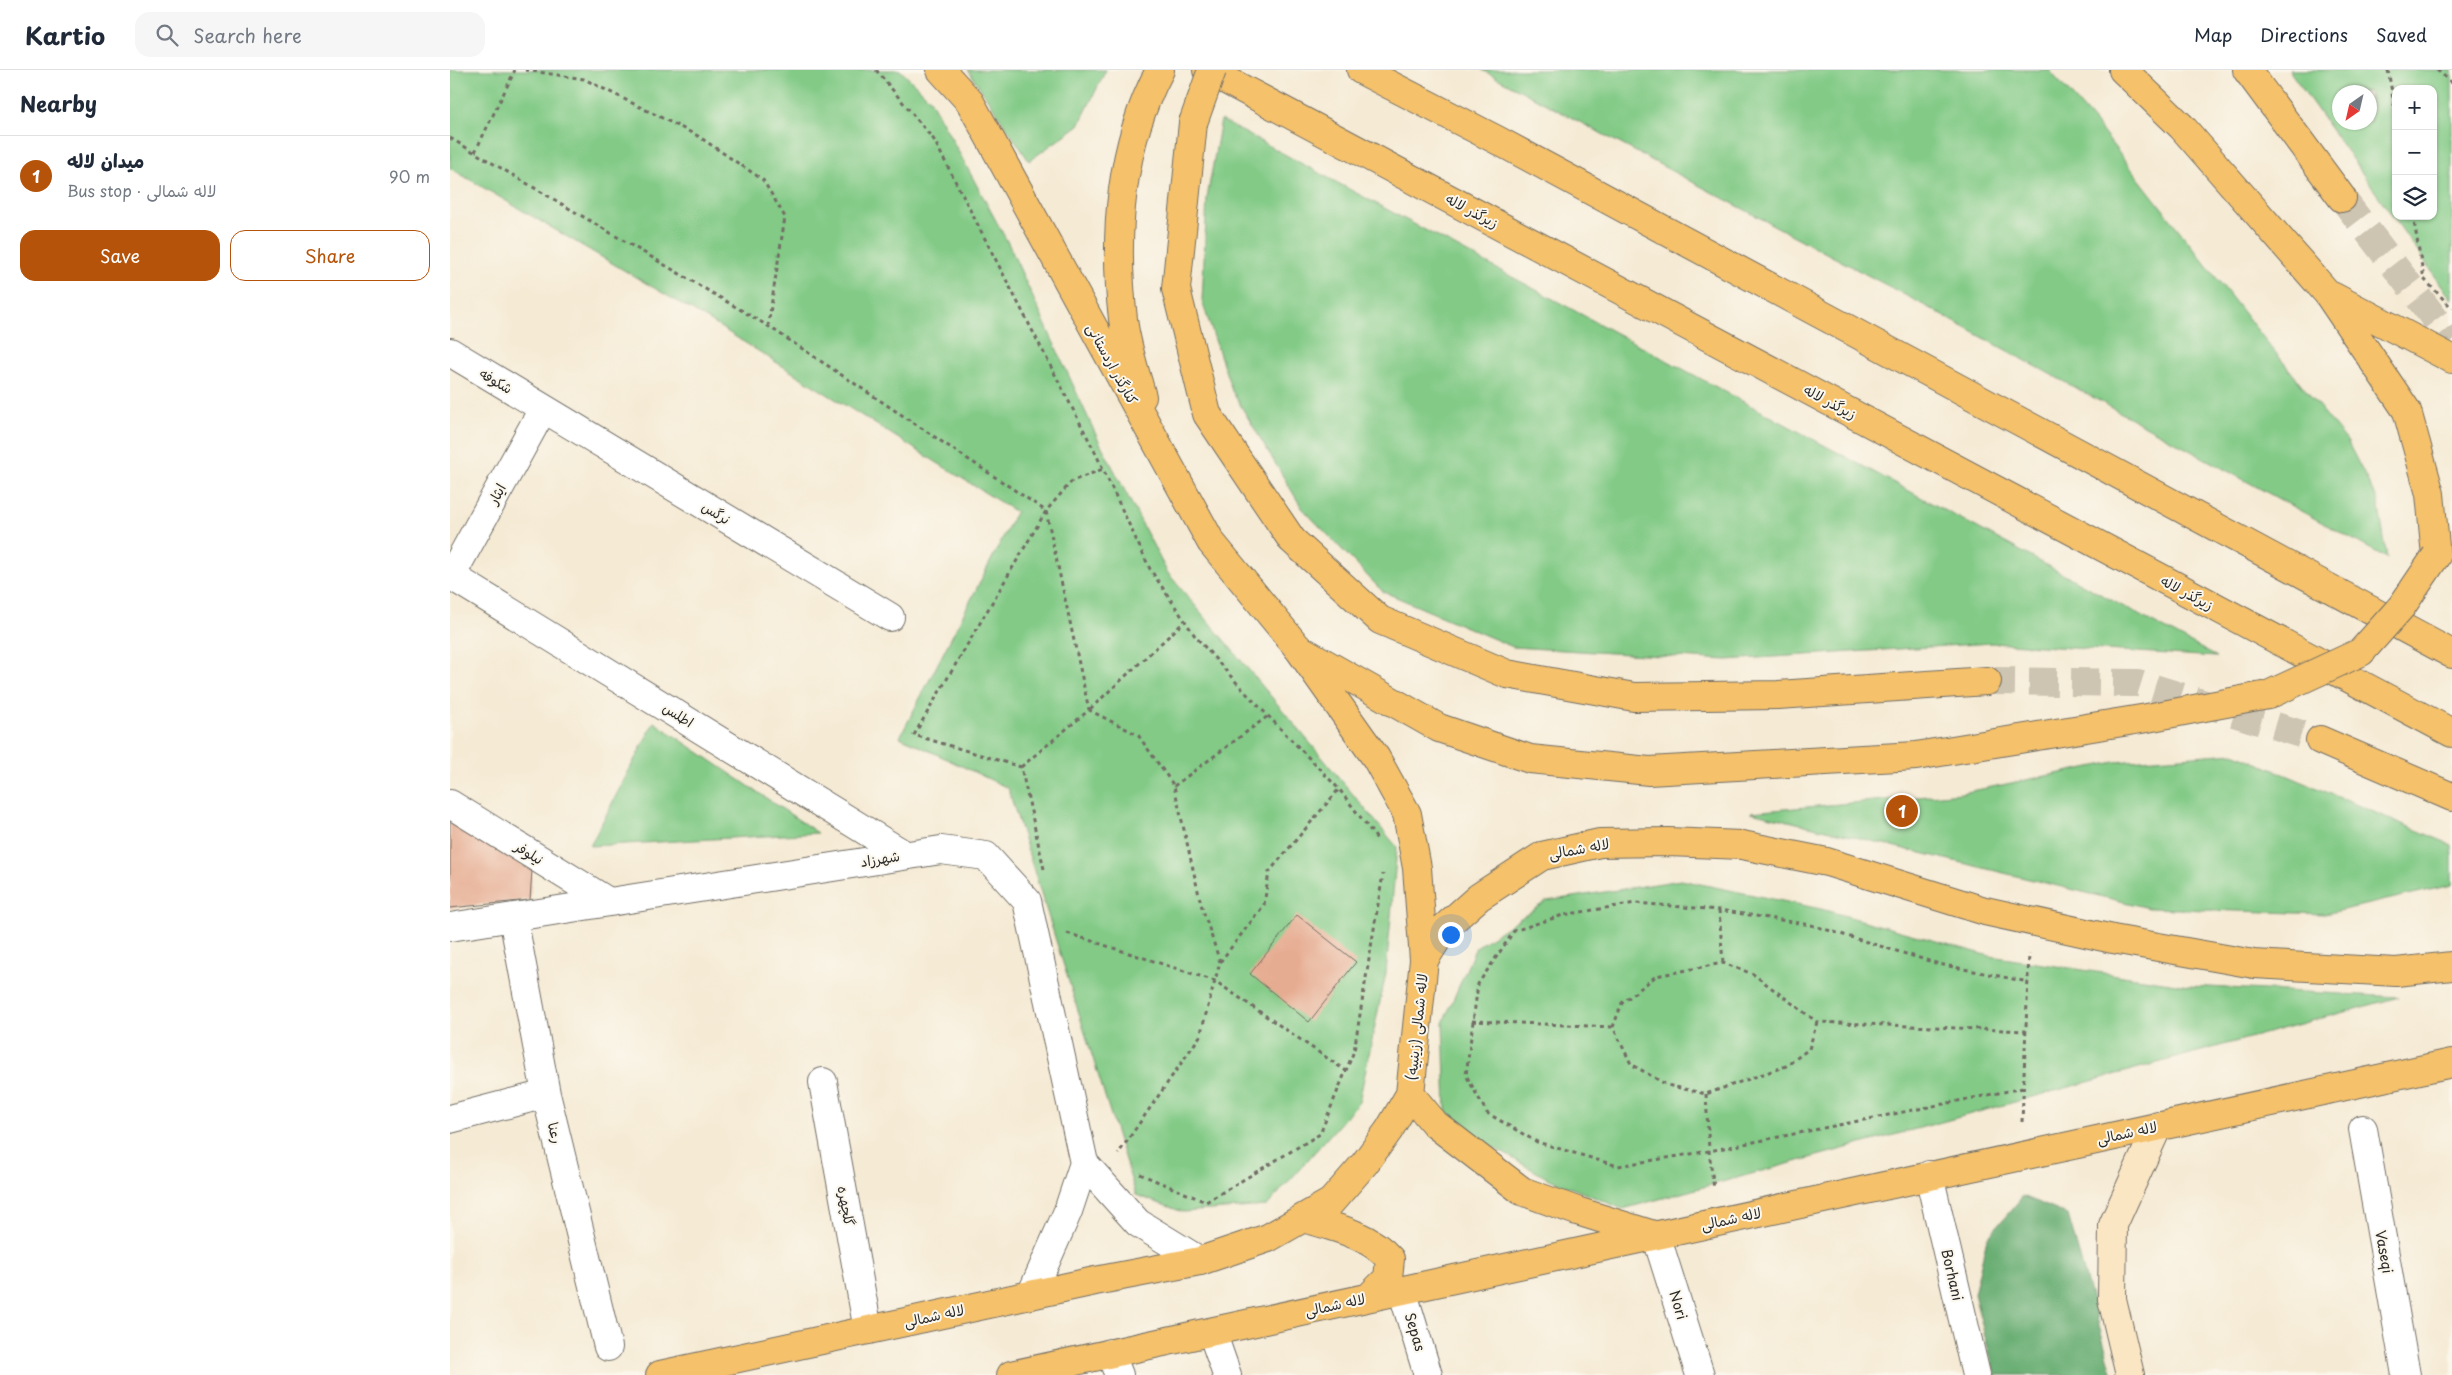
<!DOCTYPE html>
<meta charset="utf-8">
<style>
body{margin:0;font-family:"Playpen Sans","Playpen Sans Arabic",sans-serif;background:#f6f6f7;color:#1f2937}
.controls{position:absolute;right:15px;top:15px;display:grid;overflow:hidden;border-radius:10px;box-shadow:0 1px 4px #0004}
.controls button{width:45px;height:45px;display:grid;place-items:center;padding:0;border:0;border-bottom:1px solid #e0e1e3;background:#fff;color:#1f2937;font:25px sans-serif}
.compass{position:absolute;left:1882px;top:15px;width:45px;height:45px;border-radius:50%;background:#fff;box-shadow:0 1px 4px #0004;rotate:214deg}
.you{position:absolute;left:1000px;top:864px;width:18px;height:18px;margin:-12px;border:4px solid #fff;border-radius:50%;background:#1a73e8;box-shadow:0 0 0 8px #1a73e833}
.badge{display:grid;place-items:center;width:32px;height:32px;border-radius:50%;background:#b45309;color:#fff;font-size:16px;font-weight:700}
.pin{position:absolute;translate:-50% -50%;border:2px solid #fff;box-shadow:0 1px 5px #0006}
.list{margin:0;padding:0;list-style:none}
h2{display:flex;justify-content:space-between;align-items:center;height:65px;margin:0;padding:0 20px;font-size:21px}
h2 small{font-size:16px;font-weight:400;color:#747a83}
.list li{display:grid;grid-template-columns:32px 1fr auto;gap:15px;align-items:center;box-sizing:border-box;height:80px;padding:0 20px;border-top:1px solid #e0e1e3}
.list b{display:block;font-size:19px;white-space:nowrap}
.list p{margin:0;font-size:16px;white-space:nowrap;color:#747a83}
.list em{font-size:16px;font-style:normal;color:#747a83}
.actions{display:flex;gap:10px;padding:15px 20px}
.actions a{flex:1;padding:11px 0;border:1px solid #b45309;border-radius:15px;text-align:center;font-size:18px;color:#b45309}
.actions .main{background:#b45309;color:#fff}
.icon{flex:none;width:28px;height:28px;fill:none;stroke:currentColor;stroke-width:2;stroke-linecap:round;stroke-linejoin:round}
.map{position:relative;flex:none;width:2002px;height:1305px;overflow:hidden}
header{display:flex;align-items:center;gap:30px;box-sizing:border-box;height:70px;padding:0 25px;background:#fff;border-bottom:1px solid #e0e1e3}
header strong{font-size:24px}
nav{display:flex;gap:28px;margin-inline-start:auto;font-size:18px}
.search{width:350px;height:45px;background:#f6f6f7;display:flex;align-items:center;gap:12px;box-sizing:border-box;padding:0 18px;border-radius:15px;color:#747a83;font-size:19px}
main{display:flex}
aside{flex:1;background:#fff}
.map>svg:first-child{display:block}
.green{fill:#82ca86;stroke:#567a58;fill-rule:evenodd}
.forest{fill:#69ae73;stroke:#4a6c4f}
.building{fill:#e6ac91}
.lines{fill:none;stroke-linecap:round;stroke-linejoin:round}
.trunk-tunnel{stroke:#cdc4b2;stroke-width:28;stroke-dasharray:28 14;stroke-linecap:butt}
.minor-casing{stroke:#726e66;stroke-width:30}
.secondary-casing{stroke:#726e66;stroke-width:30}
.primary-casing{stroke:#726e66;stroke-width:30}
.trunk-casing{stroke:#726e66;stroke-width:30}
.path{stroke:#726e66;stroke-width:3;stroke-dasharray:4 4;stroke-linecap:butt}
.minor{stroke:#fff;stroke-width:28}
.secondary{stroke:#fbe6c4;stroke-width:28}
.primary{stroke:#f5c16b;stroke-width:28}
.trunk{stroke:#f5c16b;stroke-width:28}
.trunk-bridge-casing{stroke:#726e66;stroke-width:30;stroke-linecap:butt}
.trunk-bridge{stroke:#f5c16b;stroke-width:28}
.labels{text-anchor:middle;stroke-width:4;stroke-linejoin:round;paint-order:stroke}
.street-label{font-size:14px;fill:#2b2b2b;stroke:#fbf7ec}
</style>
<header>
<strong>Kartio</strong>
<div class="search"><svg class="icon" aria-label="search" viewBox="0 0 24 24"><circle cx="10" cy="10" r="6"/><path d="M15 15l6 6"/></svg>Search here</div>
<nav><a>Map</a><a>Directions</a><a>Saved</a></nav>
</header>
<main>
<aside>
<h2>Nearby<small></small></h2>
<ul class="list">
<li><span class="badge">1</span><div><b>میدان لاله</b><p>Bus stop · لاله شمالی</p></div><em>90 m</em></li>
</ul>
<div class="actions"><a class="main">Save</a><a>Share</a></div>
</aside>
<div class="map">
<svg width="2002" height="1305" viewBox="0 0 2002 1305">
<rect width="100%" height="100%" fill="#fbf7ec"/>
<filter id="ink" filterUnits="userSpaceOnUse"><feTurbulence type="fractalNoise" baseFrequency=".02" numOctaves="2"/><feDisplacementMap in="SourceGraphic" scale="10" xChannelSelector="R" yChannelSelector="G"/><feConvolveMatrix kernelMatrix="1 2 1 2 8 2 1 2 1" color-interpolation-filters="sRGB"/></filter>
<filter id="wash" filterUnits="userSpaceOnUse"><feTurbulence type="fractalNoise" baseFrequency=".0096" numOctaves="4" result="noise"/><feDisplacementMap in="SourceGraphic" scale="20" xChannelSelector="R" yChannelSelector="G"/><feGaussianBlur stdDeviation="1.12" result="paint"/><feColorMatrix in="noise" values="0 0 0 0 0 0 0 0 0 0 0 0 0 0 0 0 0 1.4 0 .05"/><feComposite in="paint" operator="in"/></filter>
<g filter="url(#wash)">
<rect width="100%" height="100%" fill="#f5ead4"/>
<path class="green" d="M0,0H450L480,29L558,173L646,365L717,502L947,777L936,903L909,1032L817,1136L733,1142L686,1125L558,718L450,667L566,442L257,249L0,98Z
M518,0H656L629,55L579,91Z
M1032,0H1599L1644,51L1796,246L1897,371L1928,431L1937,488L1468,232Z
M1839,0H2002V230ZM1946,19H1983V146H1946ZM1890,22H1920V52H1890Z
M771,50L1767,587L1542,573L1277,590L1063,577L932,521L852,438L782,321L752,231L757,128Z
M204,652L368,763L140,776Z
M1784,683L2002,775V815L1875,844L1699,838L1301,742L1512,723L1665,692Z
M1231,810L1371,839L1540,886L1739,916L1949,927L1173,1139L1097,1108L1034,1072L996,1041L993,953L1026,877L1097,831Z"/>
<path class="forest" d="M1573,1126L1618,1145L1663,1305H1545L1524,1224L1537,1168Z"/>
<g id="blocks">
<path class="building" d="M0,750L82,800L80,830L0,838Z
M847,845L906,892L859,952L800,904Z"/>
</g>
</g>
<g filter="url(#ink)">
<use href="#blocks" fill-opacity="0" stroke="#726e66" stroke-width="1"/>
<g class="lines">
<path class="trunk-tunnel" d="M1892,128L2002,271
M1537,611L1688,613L1870,670"/>
<defs>
<path id="minor" d="M0,282L440,547
M0,505L455,785
M0,508L93,339
M0,734L157,831
M63,847L96,1024L158,1277
M0,857L491,780L536,786L577,831L634,1093
M373,1012L418,1260
M0,1049L96,1024
M1913,1059L1956,1305
M1479,1105L1526,1305
M1206,1165L1250,1305
M952,1220L978,1305
M581,1225L618,1141L634,1093L688,1153L750,1191
M762,1262L777,1305
M660,1283L669,1305"/>
<path id="secondary" d="M1680,1305L1662,1229L1663,1155L1708,1056"/>
<path id="primary" d="M974,890L995,857L1029,827L1092,786L1150,773L1218,772L1292,775L1377,792L1535,841L1663,869L1804,894L1946,902L2002,896
M960,1024L985,1054L1072,1121L1127,1141L1204,1165
M853,1148C883,1157 919,1164 940,1189L938,1208L919,1227
M210,1305L645,1211L750,1191L818,1168L881,1132L915,1093L939,1060L960,1024L974,890L967,798L957,744L926,688L848,578
M561,1305L2002,993"/>
<path id="trunk" d="M491,0L520,32L761,472L848,578L989,658L1080,689L1199,701L1466,686L1697,648L1818,625
M757,0L2002,663
M911,0L1047,70L2002,584
M1673,0L1732,57L1878,224L1957,341L1980,424L1986,486
M1797,0L1892,128
M743,53L726,219L757,344L842,470L930,550L1057,604L1184,627L1328,625L1537,611
M1882,226L2002,289
M692,327C685,301 676,275 673,249C663,165 670,75 710,0
M1870,670L2002,727"/>
</defs>
<use href="#minor" class="minor-casing"/>
<use href="#secondary" class="secondary-casing"/>
<use href="#primary" class="primary-casing"/>
<use href="#trunk" class="trunk-casing"/>
<path class="path" d="M75,0L134,9L248,66L313,110L335,147L318,256
M426,0L484,70L645,382L700,499L745,566L793,620L889,719L927,769
M1938,0L1946,45
M1987,0L2002,13
M0,68L318,256L596,441L639,640
M25,82L65,0
M1963,146L1974,209L2002,238
M640,639L735,551
M571,697L639,640L688,665L724,716L751,834L770,892L750,966L668,1084
M724,716L818,646
M594,799L571,697L464,665L596,441L622,411L653,399
M1269,840L1273,893
M617,863L765,911L896,1001
M770,892L814,835L819,802L889,719
M1022,951L1163,957
M1367,952L1359,979L1336,996L1256,1024L1217,1015L1181,994L1163,957L1172,933L1206,906L1273,893L1303,904L1367,952L1576,961
M1573,1018L1259,1081L1168,1096L1087,1072L1037,1043L1016,1005L1028,914L1064,861L1113,845L1186,833L1269,840L1361,855L1489,894L1578,912
M1256,1024L1259,1081L1264,1119
M1572,1052L1579,884
M690,1104L756,1132L870,1064L904,981L933,804"/>
<use href="#minor" class="minor"/>
<use href="#secondary" class="secondary"/>
<use href="#primary" class="primary"/>
<use href="#trunk" class="trunk"/>
<defs>
<path id="trunk-bridge" d="M743,53L762,0
M1818,625L1911,582L1952,536L1986,486"/>
</defs>
<use href="#trunk-bridge" class="trunk-bridge-casing"/>
<use href="#trunk-bridge" class="trunk-bridge"/>
</g>
</g>
<g class="labels">
<g class="street-label">
<text transform="translate(1022 141) rotate(28)" y="5">زیرگذر لاله</text>
<text transform="translate(662 294) rotate(61)" y="5">کنارگذر اردستانی</text>
<text transform="translate(46 311) rotate(31)" y="5">شکوفه</text>
<text transform="translate(1380 332) rotate(28)" y="5">زیرگذر لاله</text>
<text transform="translate(47 424) rotate(-61)" y="5">ایثار</text>
<text transform="translate(266 443) rotate(31)" y="5">نرگس</text>
<text transform="translate(1737 523) rotate(28)" y="5">زیرگذر لاله</text>
<text transform="translate(228 645) rotate(32)" y="5">اطلس</text>
<text transform="translate(1129 779) rotate(-10)" y="5">لاله شمالی</text>
<text transform="translate(79 783) rotate(32)" y="5">نیلوفر</text>
<text transform="translate(430 789) rotate(-9)" y="5">شهرزاد</text>
<text transform="translate(967 957) rotate(-84)" y="5">لاله شمالی (زینبیه)</text>
<text transform="translate(105 1063) rotate(76)" y="5">رعنا</text>
<text transform="translate(1677 1063) rotate(-12)" y="5">لاله شمالی</text>
<text transform="translate(396 1136) rotate(80)" y="5">گلچهره</text>
<text transform="translate(1281 1149) rotate(-12)" y="5">لاله شمالی</text>
<text transform="translate(1934 1182) rotate(80)" y="5">Vaseqi</text>
<text transform="translate(1502 1205) rotate(77)" y="5">Borhani</text>
<text transform="translate(885 1235) rotate(-12)" y="5">لاله شمالی</text>
<text transform="translate(1228 1235) rotate(73)" y="5">Nori</text>
<text transform="translate(484 1246) rotate(-12)" y="5">لاله شمالی</text>
<text transform="translate(965 1262) rotate(73)" y="5">Sepas</text>
</g>
</g>
</svg>
<div class="controls">
<button>+</button>
<button>−</button>
<button><svg class="icon" aria-label="layers" viewBox="0 0 24 24"><path d="M12 4l9 5-9 5-9-5zM3 14l9 5 9-5"/></svg></button>
</div>
<svg class="compass" viewBox="-18 -18 36 36"><path d="M0-13l5 13h-10z" fill="#e53935"/><path d="M0 13l5-13h-10z" fill="#747a83"/></svg>
<div class="you"></div>
<div class="pin badge" style="left:1452px;top:741px">1</div>
</div>
</main>
